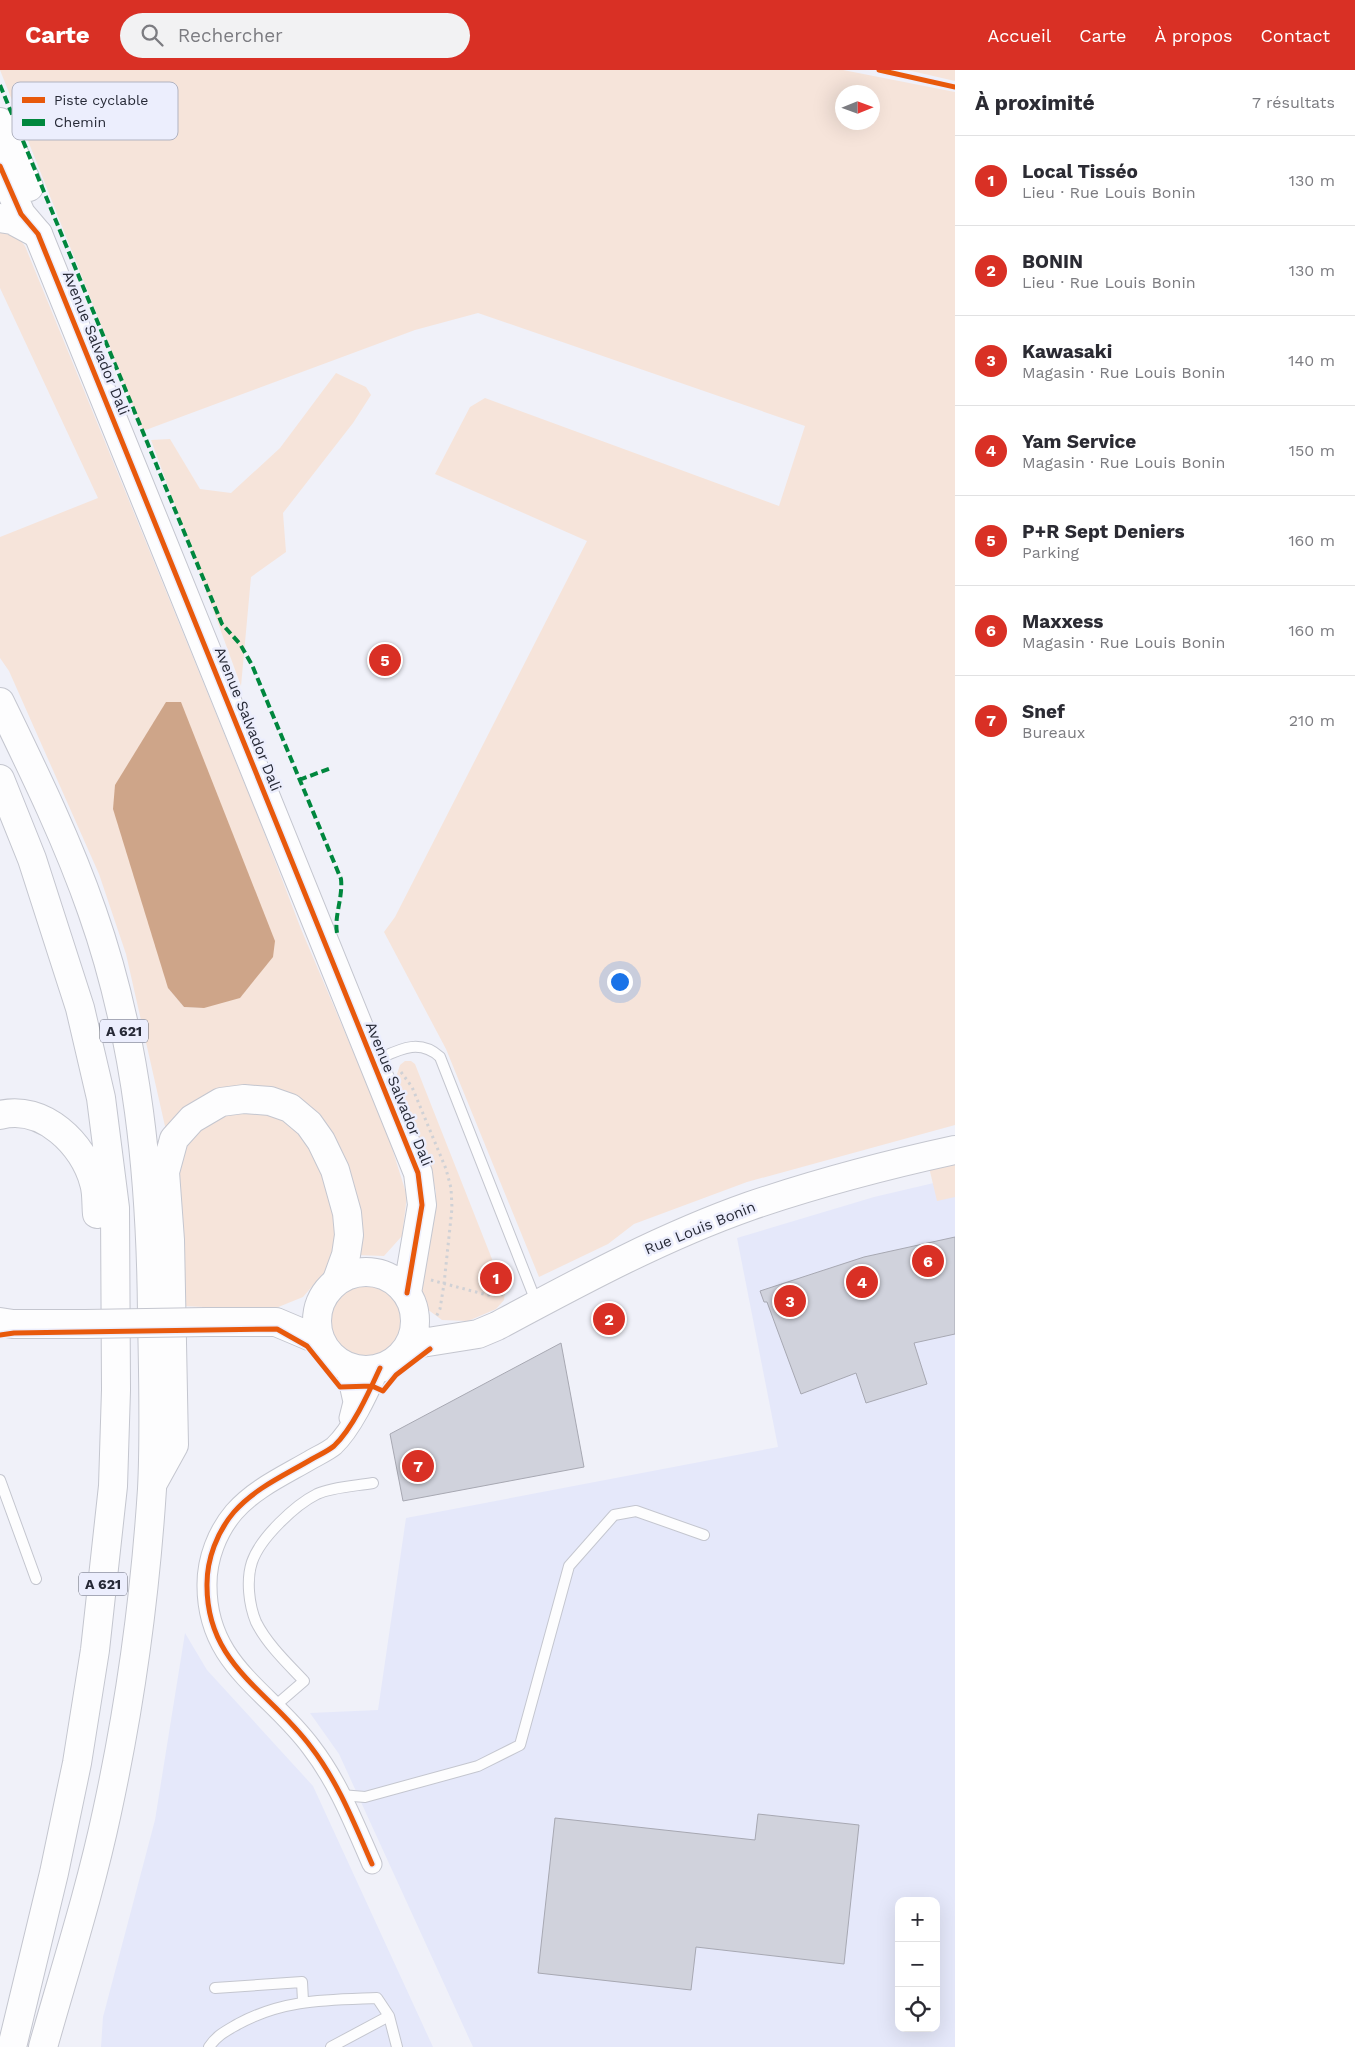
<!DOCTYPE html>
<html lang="fr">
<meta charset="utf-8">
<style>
body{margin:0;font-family:"Work Sans",sans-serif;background:#f2f2f3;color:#2b2b33}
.controls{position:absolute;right:15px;bottom:15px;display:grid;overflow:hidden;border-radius:10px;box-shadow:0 5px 20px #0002}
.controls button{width:45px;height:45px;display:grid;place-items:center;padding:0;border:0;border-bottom:1px solid #e1e1e2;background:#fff;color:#2b2b33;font:25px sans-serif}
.compass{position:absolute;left:835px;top:15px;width:45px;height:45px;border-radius:50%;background:#fff;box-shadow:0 5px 20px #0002;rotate:89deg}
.you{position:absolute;left:619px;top:911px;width:18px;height:18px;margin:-12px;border:4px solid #fff;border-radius:50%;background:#1a73e8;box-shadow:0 0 0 8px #1a73e833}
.badge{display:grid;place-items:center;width:32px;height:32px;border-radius:50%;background:#d93025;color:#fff;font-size:16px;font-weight:700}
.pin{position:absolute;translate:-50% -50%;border:2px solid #fff;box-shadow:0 1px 5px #0006}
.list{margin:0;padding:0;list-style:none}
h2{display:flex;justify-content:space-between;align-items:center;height:65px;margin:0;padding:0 20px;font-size:21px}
h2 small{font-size:16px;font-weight:400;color:#7c7c81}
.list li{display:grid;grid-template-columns:32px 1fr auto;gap:15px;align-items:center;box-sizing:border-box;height:90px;padding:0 20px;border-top:1px solid #e1e1e2}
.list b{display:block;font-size:19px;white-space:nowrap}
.list p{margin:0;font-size:16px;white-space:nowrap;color:#7c7c81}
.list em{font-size:16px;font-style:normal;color:#7c7c81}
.icon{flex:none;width:28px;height:28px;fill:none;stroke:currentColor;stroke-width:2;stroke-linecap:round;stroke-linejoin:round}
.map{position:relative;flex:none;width:955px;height:1977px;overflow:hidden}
header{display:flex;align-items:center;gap:30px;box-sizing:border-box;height:70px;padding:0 25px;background:#d93025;color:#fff}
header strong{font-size:24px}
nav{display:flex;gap:28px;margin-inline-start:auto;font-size:18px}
.search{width:350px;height:45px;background:#f2f2f3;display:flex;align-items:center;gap:12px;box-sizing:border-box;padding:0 18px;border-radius:28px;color:#7c7c81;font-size:19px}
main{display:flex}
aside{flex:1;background:#fff}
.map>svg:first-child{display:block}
.built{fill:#e5e8fa;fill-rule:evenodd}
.green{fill:#f6e4da;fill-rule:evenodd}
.water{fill:#cea589}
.building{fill:#d0d2dc;stroke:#a7a8b2}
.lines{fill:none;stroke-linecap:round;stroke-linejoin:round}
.lane-casing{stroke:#c4c6cf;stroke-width:12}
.street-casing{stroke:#c4c6cf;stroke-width:21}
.secondary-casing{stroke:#c4c6cf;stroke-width:30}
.highway-casing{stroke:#c4c6cf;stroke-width:30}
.path{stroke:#d0d1d5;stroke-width:3;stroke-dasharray:2.5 4;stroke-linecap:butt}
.lane{stroke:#fdfdfe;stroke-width:10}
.street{stroke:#fdfdfe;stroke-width:19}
.secondary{stroke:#fdfdfe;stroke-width:28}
.highway{stroke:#fdfdfe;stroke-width:28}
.secondary-bridge-casing{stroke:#c4c6cf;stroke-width:30;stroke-linecap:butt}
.secondary-bridge{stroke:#fdfdfe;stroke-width:28}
.quiet{stroke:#00873e;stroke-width:4;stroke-dasharray:8 4;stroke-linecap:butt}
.cycleway-casing{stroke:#eceefd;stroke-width:8}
.cycleway{stroke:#e8590c;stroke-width:5}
.labels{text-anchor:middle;stroke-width:5;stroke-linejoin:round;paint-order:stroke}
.shield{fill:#eceefd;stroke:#616472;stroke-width:1}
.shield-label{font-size:14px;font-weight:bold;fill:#262936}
.street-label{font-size:15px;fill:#262936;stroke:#eceefd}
.key{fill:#eceefd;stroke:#b1b3c1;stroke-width:1}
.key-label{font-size:14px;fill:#262936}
</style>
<header>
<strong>Carte</strong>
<div class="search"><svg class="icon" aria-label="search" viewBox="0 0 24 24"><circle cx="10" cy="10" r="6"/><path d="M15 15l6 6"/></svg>Rechercher</div>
<nav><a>Accueil</a><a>Carte</a><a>À propos</a><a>Contact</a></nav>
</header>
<main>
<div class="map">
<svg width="955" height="1977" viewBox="0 0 955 1977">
<rect width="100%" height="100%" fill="#f0f1f9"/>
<path class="built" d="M955,1108V1977H473L339,1684L310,1643L378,1640L406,1448L778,1377L737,1168L874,1127ZM899,1831H936V1958H899Z
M185,1563L207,1600L313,1716L433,1977H101L103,1947L155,1750Z"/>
<path class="green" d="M0,0H843L955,22V1055L747,1112L634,1154L608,1174L539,1207L446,979L384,862L395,847L587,471L435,404L470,337L485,328L779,436L805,356L478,243L415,260L143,361ZM842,22H872V52H842Z
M907,0H955V11Z
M0,159L13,161L25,176L257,744L301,859L386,1059L407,1126L402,1166L384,1186L355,1185L308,1038L254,1015L204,1027L167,1065L126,884L99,804L9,601L0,588V467L98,428L0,218ZM168,918L204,938L184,937Z
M336,303L366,317L371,325L353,353L283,443L286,482L251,507L241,616L151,370L170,369L200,419L231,423L280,378Z
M405,991H411L415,994L505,1222L504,1230L496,1239L468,1251L442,1250L427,1239L419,1219L432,1159L436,1122L429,1093L396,1007L400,995Z
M241,1038L285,1048L304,1065L317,1086L341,1154L328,1198L303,1227L271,1240L181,1236C180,1197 168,1103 188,1073C200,1053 219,1044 241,1038Z
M955,1087V1127L937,1131L928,1093Z
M327 1250a38 38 0 1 1 76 0a38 38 0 1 1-76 0Z"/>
<path class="water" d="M166,632H181L275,871L273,887L240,928L204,938L184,937L168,918L113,739L115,715Z"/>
<path class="building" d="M955,1167V1264L914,1273L927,1314L866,1333L856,1303L801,1324L767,1232H764L760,1221L864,1187Z
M561,1273L584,1397L403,1431L390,1364Z
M758,1744L859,1755L844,1894L696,1877L691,1920L538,1903L555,1748L755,1770Z"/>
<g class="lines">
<defs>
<path id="lane" d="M374,991C397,981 418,967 440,987L537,1234
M0,1410L36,1509
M275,1636L304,1611C287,1593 267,1574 256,1552C249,1535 246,1510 252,1492C260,1468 295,1435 317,1424C332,1417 355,1416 373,1413
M341,1725L365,1727L478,1696L520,1675L569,1496L614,1445L636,1441L704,1465
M215,1918L302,1912L303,1931
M209,1977C217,1965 226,1961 238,1954C284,1929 327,1930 377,1928L389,1946L397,1977
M331,1977L389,1946"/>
<path id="street" d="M345,1296L353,1332L349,1348
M372,1794C354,1753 338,1712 311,1677C269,1620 206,1595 207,1514C207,1489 217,1462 234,1442C255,1418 285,1405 312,1389C319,1385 328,1381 334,1376C353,1358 369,1322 380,1298"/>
<path id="secondary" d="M0,52L29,117
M0,96L21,144L38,164L418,1103L422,1135L407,1223
M317 1251a49 49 0 1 1 98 0a49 49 0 1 1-98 0Z
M0,1252L13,1254H85
M207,1252H276L321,1271
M409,1275L478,1264L497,1256C579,1212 662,1167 750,1136C818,1113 886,1095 955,1080"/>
<path id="highway" d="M0,148L12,150L38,164
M0,632C33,700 67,769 92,841C138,971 151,1109 152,1245C153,1303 155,1361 152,1419C145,1527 130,1636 107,1742C90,1822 65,1899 43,1977
M0,709L32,789L80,938L101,1028L115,1138L116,1320L113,1416L95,1580L77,1693L54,1803L12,1977
M0,1045C43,1034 84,1074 94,1113C97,1122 96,1134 97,1144
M153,1413L174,1375L170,1170L165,1102L174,1069L192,1049L221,1032L244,1029L270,1031L290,1038L309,1054L321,1071L335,1100L347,1143L349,1165L346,1185L337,1210"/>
</defs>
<use href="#lane" class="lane-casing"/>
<use href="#street" class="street-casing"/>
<use href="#secondary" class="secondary-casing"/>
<use href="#highway" class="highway-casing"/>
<path class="path" d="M401,1002L412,1017L446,1099L451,1118L452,1138L444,1214L440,1239L436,1247
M431,1210L487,1225L507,1224"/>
<use href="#lane" class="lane"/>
<use href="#street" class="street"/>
<use href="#secondary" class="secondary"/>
<use href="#highway" class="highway"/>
<defs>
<path id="secondary-bridge" d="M85,1254L207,1252"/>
</defs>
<use href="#secondary-bridge" class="secondary-bridge-casing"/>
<use href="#secondary-bridge" class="secondary-bridge"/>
<path class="quiet" d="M0,15L222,554L240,574L252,595L341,809C343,828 334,846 337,863
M299,710L331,698"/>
<defs>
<path id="cycleway" d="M879,0L955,17
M0,96L21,144L38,164L418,1103L422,1135L407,1223
M0,1265L14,1263L277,1259L307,1276L340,1317L372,1316L383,1321L396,1305L430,1279
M372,1794C354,1753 338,1712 311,1677C269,1620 206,1595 207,1514C207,1489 217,1462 234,1442C255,1418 285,1405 312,1389C319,1385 328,1381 334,1376C353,1358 369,1322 380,1298"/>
</defs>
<use href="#cycleway" class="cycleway-casing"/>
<use href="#cycleway" class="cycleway"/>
</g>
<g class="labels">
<g class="shield">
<rect x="100" y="949.5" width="48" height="23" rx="4"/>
<rect x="79" y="1502.5" width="48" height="23" rx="4"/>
</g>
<g class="shield-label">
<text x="124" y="966">A 621</text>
<text x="103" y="1519">A 621</text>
</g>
<g class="street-label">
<text transform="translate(96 273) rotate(68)" y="5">Avenue Salvador Dali</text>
<text transform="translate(248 649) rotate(68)" y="5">Avenue Salvador Dali</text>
<text transform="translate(399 1024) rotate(68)" y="5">Avenue Salvador Dali</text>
<text transform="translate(700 1158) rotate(-22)" y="5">Rue Louis Bonin</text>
</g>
</g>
<rect x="12" y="12" width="166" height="58" rx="8" class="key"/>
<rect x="22" y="27" width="23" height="6" fill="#e8590c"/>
<rect x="22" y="49" width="23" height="7" fill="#00873e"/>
<g class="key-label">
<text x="54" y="35">Piste cyclable</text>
<text x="54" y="57">Chemin</text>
</g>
</svg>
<div class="controls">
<button>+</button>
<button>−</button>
<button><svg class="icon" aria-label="locate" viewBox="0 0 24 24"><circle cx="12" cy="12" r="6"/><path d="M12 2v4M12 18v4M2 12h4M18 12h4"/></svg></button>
</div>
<svg class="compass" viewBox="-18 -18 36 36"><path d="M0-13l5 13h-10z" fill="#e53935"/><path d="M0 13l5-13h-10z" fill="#7c7c81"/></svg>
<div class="you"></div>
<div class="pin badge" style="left:496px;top:1208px">1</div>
<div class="pin badge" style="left:609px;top:1249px">2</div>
<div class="pin badge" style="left:790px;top:1231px">3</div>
<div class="pin badge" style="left:862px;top:1212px">4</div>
<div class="pin badge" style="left:385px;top:590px">5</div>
<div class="pin badge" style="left:928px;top:1191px">6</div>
<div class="pin badge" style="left:418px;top:1396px">7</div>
</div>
<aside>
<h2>À proximité<small>7 résultats</small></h2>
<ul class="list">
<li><span class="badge">1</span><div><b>Local Tisséo</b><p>Lieu · Rue Louis Bonin</p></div><em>130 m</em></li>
<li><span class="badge">2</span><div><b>BONIN</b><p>Lieu · Rue Louis Bonin</p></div><em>130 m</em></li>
<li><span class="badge">3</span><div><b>Kawasaki</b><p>Magasin · Rue Louis Bonin</p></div><em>140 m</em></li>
<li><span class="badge">4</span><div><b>Yam Service</b><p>Magasin · Rue Louis Bonin</p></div><em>150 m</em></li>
<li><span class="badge">5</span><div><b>P+R Sept Deniers</b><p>Parking</p></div><em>160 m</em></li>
<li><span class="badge">6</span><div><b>Maxxess</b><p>Magasin · Rue Louis Bonin</p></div><em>160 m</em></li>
<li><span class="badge">7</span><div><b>Snef</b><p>Bureaux</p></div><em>210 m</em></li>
</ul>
</aside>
</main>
